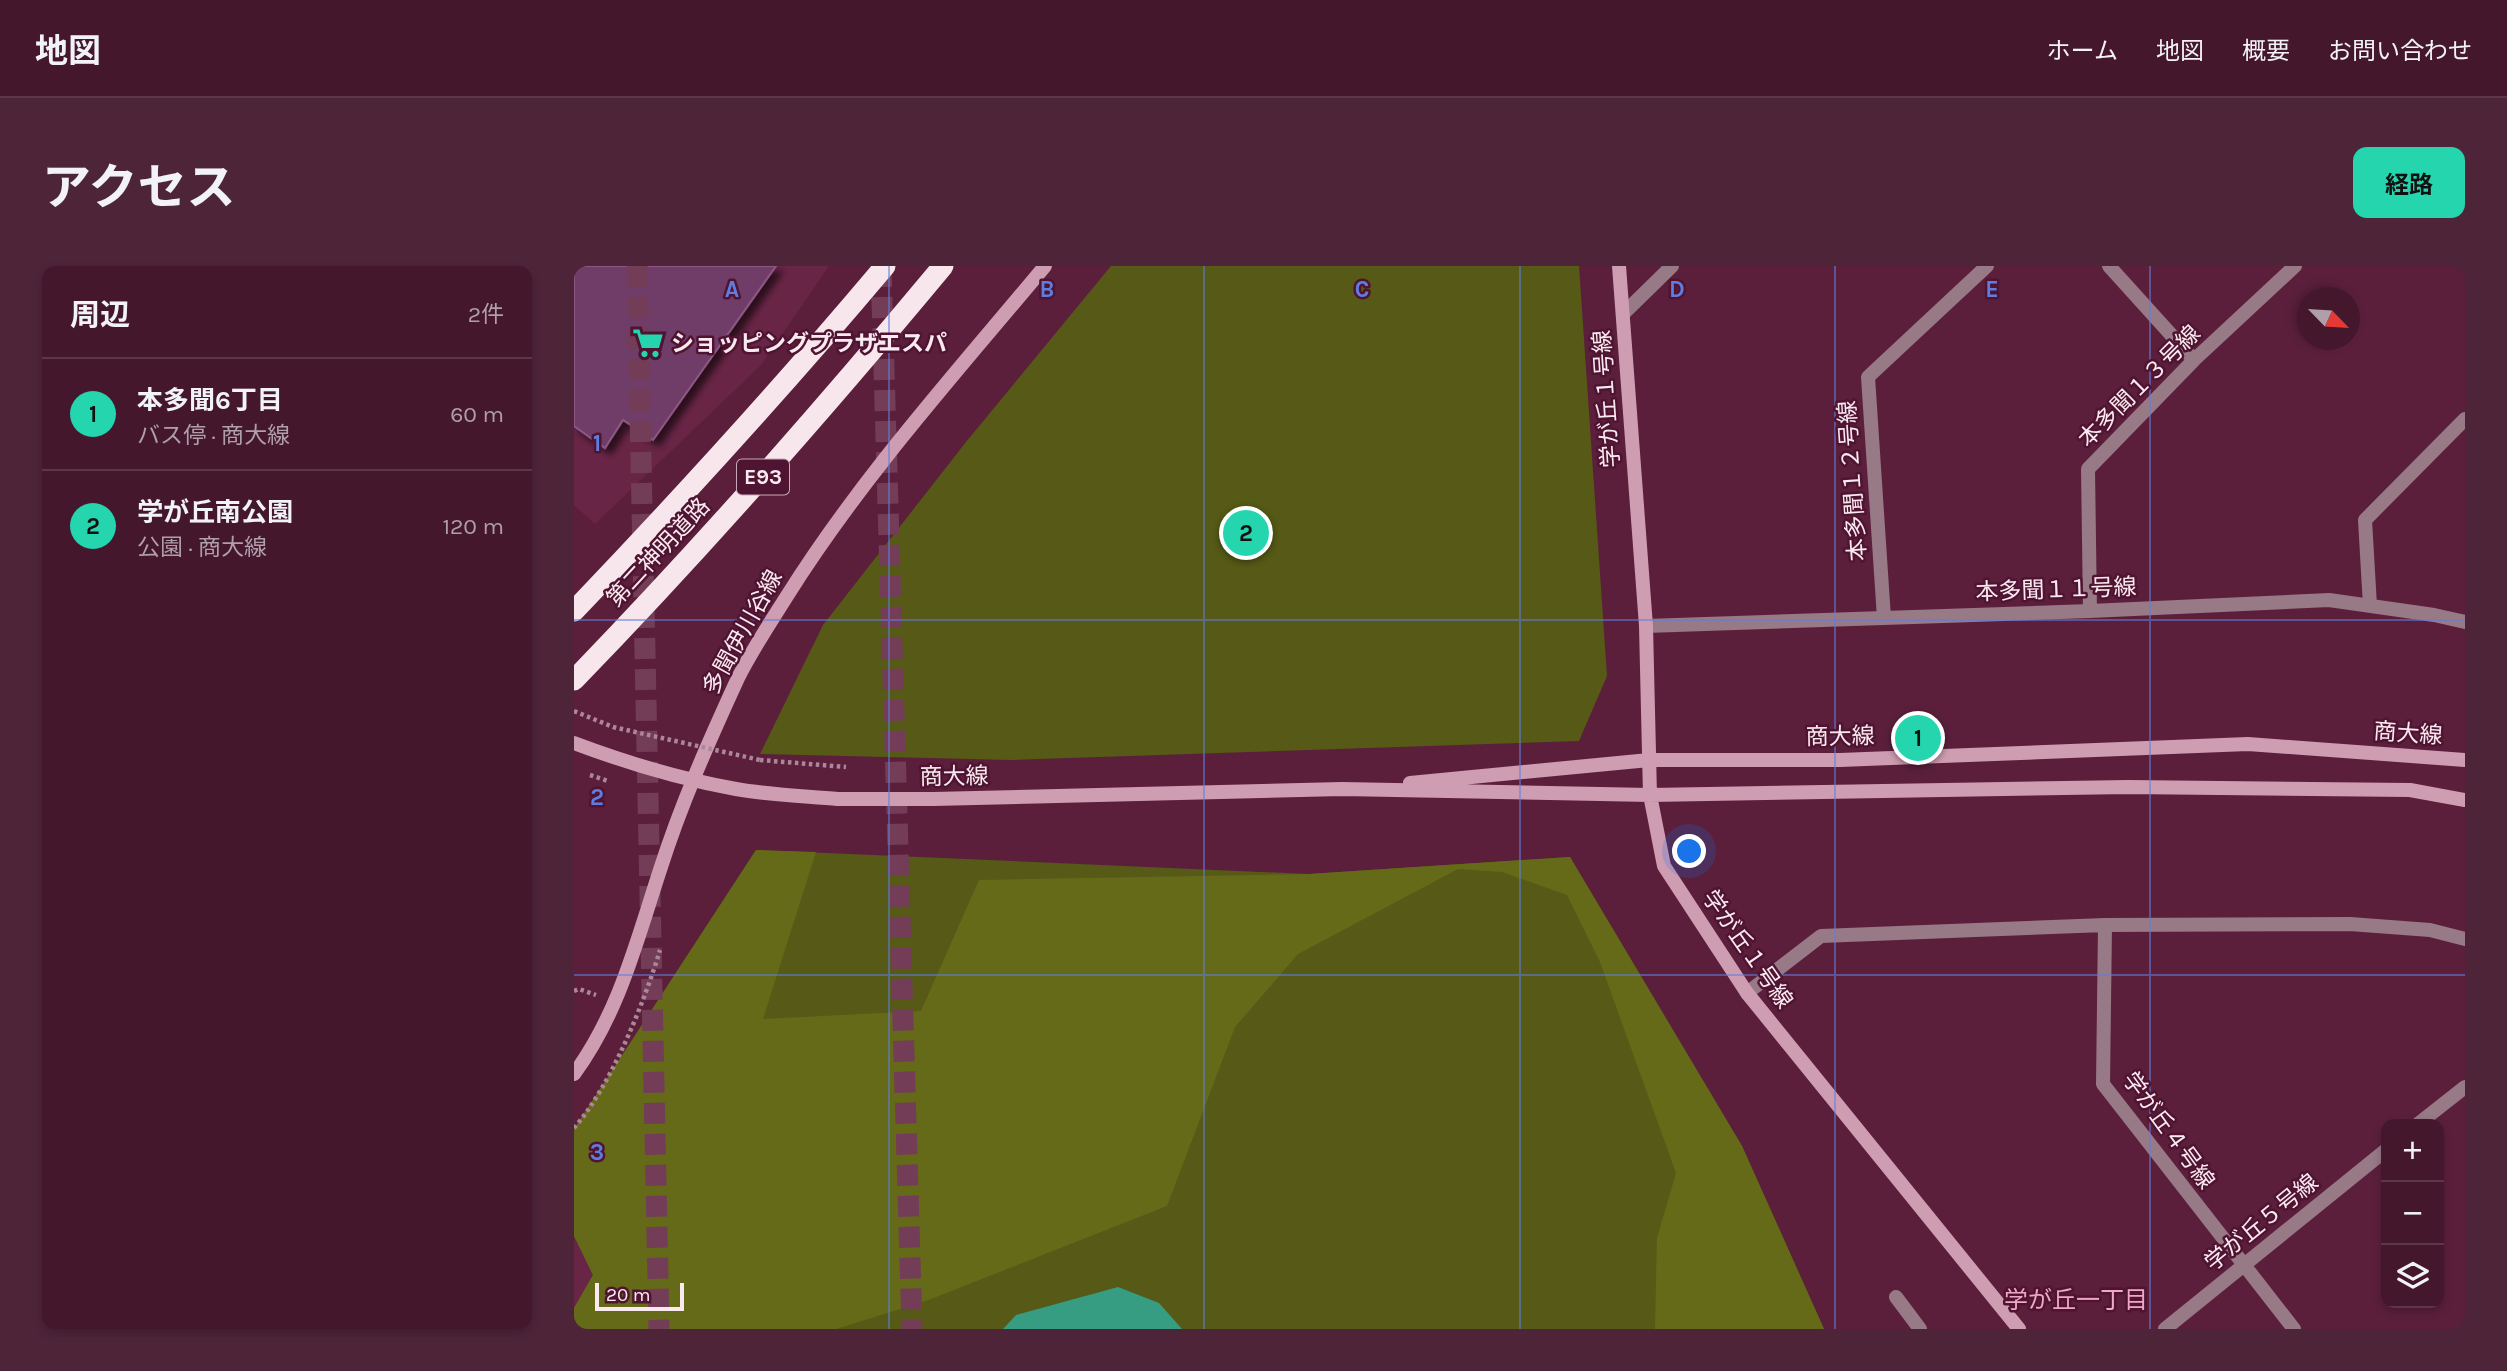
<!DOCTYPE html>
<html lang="ja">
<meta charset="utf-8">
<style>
body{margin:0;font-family:Karla,"Noto Sans JP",sans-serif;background:#4e2439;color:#f1f3f6}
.controls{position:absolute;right:21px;bottom:21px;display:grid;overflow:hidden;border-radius:14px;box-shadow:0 4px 10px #0003}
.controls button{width:63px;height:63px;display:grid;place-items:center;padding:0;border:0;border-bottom:2px solid #5c3649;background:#44172d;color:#f1f3f6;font:35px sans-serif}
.compass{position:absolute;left:1723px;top:21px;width:63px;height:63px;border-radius:50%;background:#44172d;box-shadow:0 4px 10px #0003;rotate:115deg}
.scale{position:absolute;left:21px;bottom:18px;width:89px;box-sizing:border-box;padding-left:7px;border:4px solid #faeaf0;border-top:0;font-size:19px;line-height:24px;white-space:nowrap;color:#faeaf0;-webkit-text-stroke:5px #4f1432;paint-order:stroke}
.you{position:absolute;left:1116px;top:586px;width:24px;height:24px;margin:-18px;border:5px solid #fff;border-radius:50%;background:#1a73e8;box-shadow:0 0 0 10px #1a73e833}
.badge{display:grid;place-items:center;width:46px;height:46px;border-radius:50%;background:#24d5ae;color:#111;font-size:23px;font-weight:700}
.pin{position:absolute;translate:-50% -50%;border:4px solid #fff;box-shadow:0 2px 7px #0006}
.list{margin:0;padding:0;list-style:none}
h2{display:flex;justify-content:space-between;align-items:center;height:91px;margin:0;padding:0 28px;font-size:30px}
h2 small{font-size:23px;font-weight:400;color:#af9faa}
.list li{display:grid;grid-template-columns:46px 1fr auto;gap:21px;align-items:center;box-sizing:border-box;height:112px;padding:0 28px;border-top:2px solid #5c3649}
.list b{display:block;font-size:26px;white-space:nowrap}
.list p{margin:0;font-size:23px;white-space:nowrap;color:#af9faa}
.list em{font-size:23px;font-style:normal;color:#af9faa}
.icon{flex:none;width:38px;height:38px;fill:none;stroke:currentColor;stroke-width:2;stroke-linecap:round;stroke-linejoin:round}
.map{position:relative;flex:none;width:1891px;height:1063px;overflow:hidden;border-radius:14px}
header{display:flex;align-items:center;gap:42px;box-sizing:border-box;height:98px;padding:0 35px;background:#44172d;border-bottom:2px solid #5c3649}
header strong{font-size:33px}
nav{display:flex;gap:38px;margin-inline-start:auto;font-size:24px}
.intro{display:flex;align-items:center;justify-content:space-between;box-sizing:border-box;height:168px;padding:0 42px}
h1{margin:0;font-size:49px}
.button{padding:18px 32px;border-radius:14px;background:#24d5ae;color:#111;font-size:24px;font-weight:700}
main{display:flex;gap:42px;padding:0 42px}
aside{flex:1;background:#44172d;border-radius:14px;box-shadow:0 4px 10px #0003}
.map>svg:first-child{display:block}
.built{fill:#692546}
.green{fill:#565a16}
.forest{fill:#656a18}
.water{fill:#369c82}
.building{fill:#703d68;stroke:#8d5784;stroke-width:2;filter:url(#shadow)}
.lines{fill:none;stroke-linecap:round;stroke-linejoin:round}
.highway-tunnel{stroke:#733d57;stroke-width:21;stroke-dasharray:21 10;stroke-linecap:butt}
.path{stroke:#ac8798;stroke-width:4.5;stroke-dasharray:3.5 3.5;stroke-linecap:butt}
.street{stroke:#987986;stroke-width:14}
.secondary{stroke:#cf9db1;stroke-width:14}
.highway{stroke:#f7e7ed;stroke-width:21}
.path-bridge{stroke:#ac8798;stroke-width:4.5;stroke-dasharray:3.5 3.5;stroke-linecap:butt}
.secondary-bridge{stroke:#cf9db1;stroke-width:14}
.grid{fill:none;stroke:#5f7ddf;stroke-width:2;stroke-opacity:0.55}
.labels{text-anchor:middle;stroke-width:5;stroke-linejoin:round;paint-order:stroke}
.shield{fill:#4f1432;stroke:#c7aab7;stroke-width:2}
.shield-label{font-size:21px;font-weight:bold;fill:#faeaf0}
.poi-label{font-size:23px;font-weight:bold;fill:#faeaf0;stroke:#4f1432;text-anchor:start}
.street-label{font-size:23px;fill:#faeaf0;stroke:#4f1432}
.neighbourhood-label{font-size:24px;fill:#f0a7c5;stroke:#4f1432}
.grid-label{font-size:23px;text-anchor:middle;font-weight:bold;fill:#5f7ddf;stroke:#4f1432;stroke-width:5;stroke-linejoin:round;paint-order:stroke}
</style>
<header>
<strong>地図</strong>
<nav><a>ホーム</a><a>地図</a><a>概要</a><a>お問い合わせ</a></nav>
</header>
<div class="intro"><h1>アクセス</h1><a class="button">経路</a></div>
<main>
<aside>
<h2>周辺<small>2件</small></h2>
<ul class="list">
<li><span class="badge">1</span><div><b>本多聞6丁目</b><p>バス停 · 商大線</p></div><em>60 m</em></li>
<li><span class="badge">2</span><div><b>学が丘南公園</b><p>公園 · 商大線</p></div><em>120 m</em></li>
</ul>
</aside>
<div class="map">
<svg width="1891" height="1063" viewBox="0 0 1891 1063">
<defs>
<filter id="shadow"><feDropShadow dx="6" dy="6" stdDeviation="3.5" flood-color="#0009"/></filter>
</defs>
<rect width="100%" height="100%" fill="#5b1f3c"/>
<path class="built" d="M0,0H255L187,99L21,258L0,239Z
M0,941L19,1009L0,1042Z"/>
<path class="green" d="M537,0H1005L1033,410L1005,475L438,494L186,488L249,359L392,176Z
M182,584L735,608L996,591L1168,880L1250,1063H0V1042L19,1009L0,970V863Z"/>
<path class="forest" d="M182,584L242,586L189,753L347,745L405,614L735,608L996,591L1168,880L1250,1063H1081L1083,972L1102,907L1026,696L993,629L928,606L884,603L724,688L661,761L593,940L352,1035L262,1063H0V1042L19,1009L0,970V863Z"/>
<path class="water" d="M544,1021L585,1037L608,1063H429L442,1049Z"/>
<path class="building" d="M0,0H202L79,174L49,154L31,182L0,160Z"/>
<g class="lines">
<path class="highway-tunnel" d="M63,0L85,1063
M307,0L338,1063"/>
<path class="path" d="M186,494L272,501
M0,725L5,723L22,729
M0,862C37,820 70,737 86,684"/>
<path class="street" d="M1535,0L1620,94
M1049,48L1098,0
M1796,340L1791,254L1891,153
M1516,345L1514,203L1620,94L1721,0
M1310,352L1294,111L1413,0
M1072,360L1516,345L1755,334L1860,349L1891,356
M1531,659L1529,818L1720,1063
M1173,727L1247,670L1531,659L1776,658L1856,664L1891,673
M1844,858L1891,821
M1322,1031L1346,1063
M1591,1063L1812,884"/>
<path class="secondary" d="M1045,0L1072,360L1076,529L1090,600L1173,727L1445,1063
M836,517L1075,494H1266L1674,478L1891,494
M264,533H359L768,523L1076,529L1554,521L1836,524L1891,534
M0,808C45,747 63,674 86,604C107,538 135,475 164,412C178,384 196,357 213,330C287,212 382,107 471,0"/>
<path class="highway" d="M0,345C107,233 211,119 311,0
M0,414C129,281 251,142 369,0"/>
<path class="path-bridge" d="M0,445L39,461L186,494
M16,509L34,515"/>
<path class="secondary-bridge" d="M0,477C53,497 106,513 162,523C195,529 230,530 264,533"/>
</g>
<path class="grid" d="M315,0V1063M630,0V1063M946,0V1063M1261,0V1063M1576,0V1063M0,354H1891M0,709H1891"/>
<defs>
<symbol id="supermarket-bare" viewBox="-9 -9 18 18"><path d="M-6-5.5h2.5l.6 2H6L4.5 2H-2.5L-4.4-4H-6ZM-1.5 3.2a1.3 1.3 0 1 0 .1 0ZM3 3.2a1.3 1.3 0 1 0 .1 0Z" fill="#24d5ae" stroke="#4f1432" stroke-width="2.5" paint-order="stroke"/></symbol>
</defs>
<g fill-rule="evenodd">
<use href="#supermarket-bare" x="52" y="55" width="44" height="44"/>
</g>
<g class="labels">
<rect class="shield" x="163" y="193.5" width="52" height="35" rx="5"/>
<g class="shield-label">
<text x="189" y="218">E93</text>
</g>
<g class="poi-label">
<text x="97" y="85">ショッピングプラザエスパ</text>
</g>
<g class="street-label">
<text transform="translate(1565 120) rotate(-45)" y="8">本多聞１３号線</text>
<text transform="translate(1032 133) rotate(-94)" y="8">学が丘１号線</text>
<text transform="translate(1278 215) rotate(-94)" y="8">本多聞１２号線</text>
<text transform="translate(84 286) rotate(-47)" y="8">第二神明道路</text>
<text transform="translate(1482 323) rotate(-2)" y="8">本多聞１１号線</text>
<text transform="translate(168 366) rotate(-61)" y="8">多聞伊川谷線</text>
<text transform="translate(1834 467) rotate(4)" y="8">商大線</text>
<text transform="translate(1266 470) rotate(-1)" y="8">商大線</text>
<text transform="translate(380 510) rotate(-1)" y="8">商大線</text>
<text transform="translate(1174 683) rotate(55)" y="8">学が丘１号線</text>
<text transform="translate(1595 864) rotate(54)" y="8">学が丘４号線</text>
<text transform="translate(1687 956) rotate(-39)" y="8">学が丘５号線</text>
</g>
<g class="neighbourhood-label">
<text x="1502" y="1042">学が丘一丁目</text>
</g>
</g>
<g class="grid-label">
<text x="158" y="31">A</text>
<text x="473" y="31">B</text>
<text x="788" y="31">C</text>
<text x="1103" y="31">D</text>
<text x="1418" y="31">E</text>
<text x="23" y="185">1</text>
<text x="23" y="539">2</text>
<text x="23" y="894">3</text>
</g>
</svg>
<div class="controls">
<button>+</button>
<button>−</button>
<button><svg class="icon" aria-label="layers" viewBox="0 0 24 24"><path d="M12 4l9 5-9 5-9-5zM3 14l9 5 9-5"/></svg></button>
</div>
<svg class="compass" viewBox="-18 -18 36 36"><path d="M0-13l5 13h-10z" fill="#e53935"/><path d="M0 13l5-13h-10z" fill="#af9faa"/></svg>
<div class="scale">20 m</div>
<div class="you"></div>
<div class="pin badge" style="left:1344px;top:472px">1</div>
<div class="pin badge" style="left:672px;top:267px">2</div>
</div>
</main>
